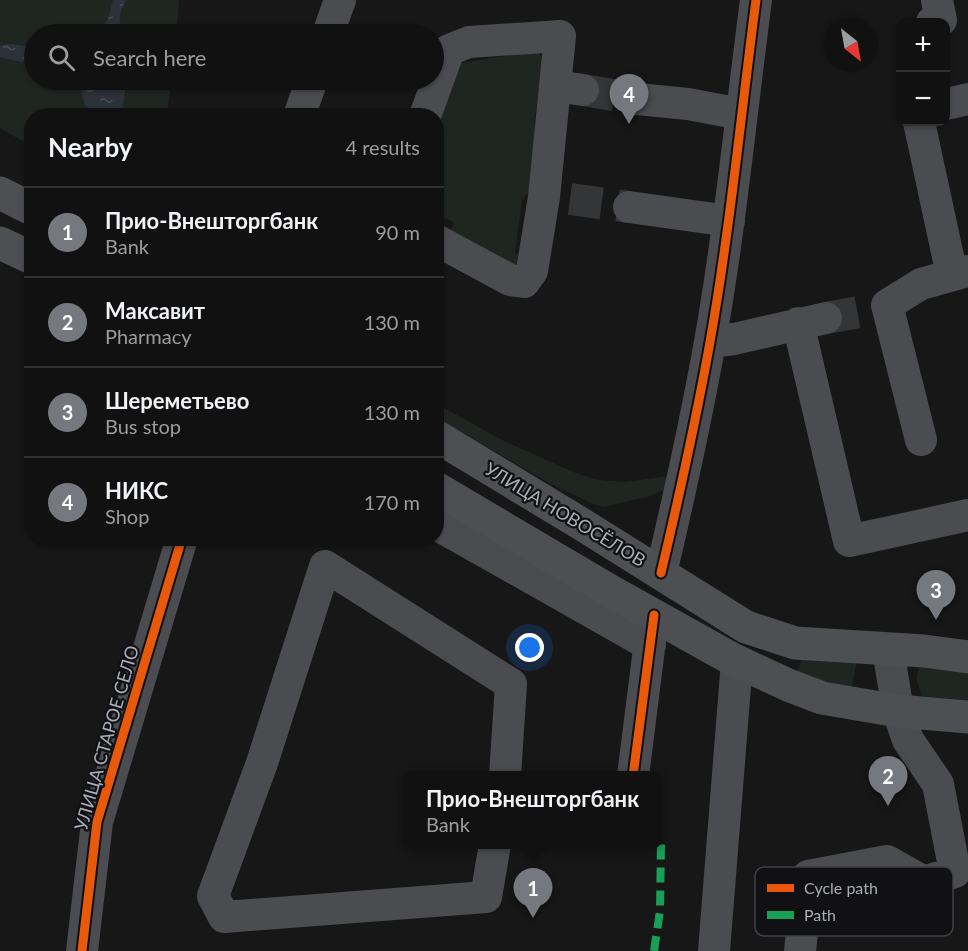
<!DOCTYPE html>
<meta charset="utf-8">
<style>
body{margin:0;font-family:Lato,sans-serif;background:#1a1a1a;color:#f1f3f6}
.controls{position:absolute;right:18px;top:18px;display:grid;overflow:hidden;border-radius:12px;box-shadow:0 2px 4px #0004}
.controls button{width:54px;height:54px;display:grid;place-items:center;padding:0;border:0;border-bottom:2px solid #303131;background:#111;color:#f1f3f6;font:30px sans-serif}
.compass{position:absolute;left:824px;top:18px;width:54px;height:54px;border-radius:50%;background:#111;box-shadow:0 2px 4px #0004;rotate:149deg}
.you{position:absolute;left:530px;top:648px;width:21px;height:21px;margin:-15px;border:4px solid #fff;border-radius:50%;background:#1a73e8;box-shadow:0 0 0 9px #1a73e833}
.badge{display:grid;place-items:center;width:39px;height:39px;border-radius:50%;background:#767880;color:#fff;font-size:20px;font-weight:700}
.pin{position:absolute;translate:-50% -50px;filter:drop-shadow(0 2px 3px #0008)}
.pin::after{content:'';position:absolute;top:32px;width:21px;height:18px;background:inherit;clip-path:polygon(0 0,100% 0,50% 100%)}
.popup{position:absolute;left:402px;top:771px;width:261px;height:78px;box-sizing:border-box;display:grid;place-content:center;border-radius:12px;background:#111;filter:drop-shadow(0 2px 4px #0005);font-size:20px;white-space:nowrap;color:#9c9d9f}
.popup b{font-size:22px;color:#f1f3f6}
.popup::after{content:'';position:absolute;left:50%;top:100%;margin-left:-12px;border:12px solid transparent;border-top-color:#111}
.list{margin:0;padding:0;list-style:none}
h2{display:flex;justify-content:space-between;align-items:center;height:78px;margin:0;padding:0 24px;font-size:26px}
h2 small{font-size:20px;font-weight:400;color:#9c9d9f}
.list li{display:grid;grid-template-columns:39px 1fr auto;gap:18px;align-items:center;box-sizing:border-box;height:90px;padding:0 24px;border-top:2px solid #303131}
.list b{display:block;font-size:22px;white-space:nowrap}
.list p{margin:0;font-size:20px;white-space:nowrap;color:#9c9d9f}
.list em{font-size:20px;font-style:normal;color:#9c9d9f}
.icon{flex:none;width:33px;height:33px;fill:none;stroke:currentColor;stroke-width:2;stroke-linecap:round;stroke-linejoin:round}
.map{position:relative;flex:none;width:968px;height:951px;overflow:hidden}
.search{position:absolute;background:#111;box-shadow:0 2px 4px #0004;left:24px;top:24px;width:420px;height:66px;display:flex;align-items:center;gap:15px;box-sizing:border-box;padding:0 21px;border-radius:33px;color:#9c9d9f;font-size:22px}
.panel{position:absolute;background:#111;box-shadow:0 2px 4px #0004;left:24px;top:108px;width:420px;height:438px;border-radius:24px}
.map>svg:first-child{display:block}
.green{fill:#1f2621}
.water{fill:url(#water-ripples)}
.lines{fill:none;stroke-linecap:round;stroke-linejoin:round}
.minor-tunnel{stroke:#343537;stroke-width:32;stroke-dasharray:32 16;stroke-linecap:butt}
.minor{stroke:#4b4c50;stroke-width:32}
.major{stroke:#4d4f52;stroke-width:33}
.quiet{stroke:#1a9f57;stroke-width:8;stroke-dasharray:15 8;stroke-linecap:butt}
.cycleway-casing{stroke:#111113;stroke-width:13}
.cycleway{stroke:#e8590c;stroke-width:9}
.labels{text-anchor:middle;stroke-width:4.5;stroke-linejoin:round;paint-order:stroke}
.street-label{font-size:18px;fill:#a9adb8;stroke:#111113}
.key{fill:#111113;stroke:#3f4045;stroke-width:1.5}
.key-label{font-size:16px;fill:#a9adb8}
</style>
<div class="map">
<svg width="968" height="951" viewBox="0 0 968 951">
<defs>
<pattern id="water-ripples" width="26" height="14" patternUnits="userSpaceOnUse" patternTransform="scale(1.5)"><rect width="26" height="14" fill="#2b3239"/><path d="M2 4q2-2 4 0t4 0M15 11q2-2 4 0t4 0" fill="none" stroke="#474d54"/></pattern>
</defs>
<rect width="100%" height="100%" fill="#171717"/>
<path class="green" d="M0,0H179L176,34H34V80H171L167,115L32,116L31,146L0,128Z
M539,53L543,60L534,124L540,130L531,191L522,199L515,253L527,254L516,268L451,234L453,222L437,214V125L460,63L518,54Z
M437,404L504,441L576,473L598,480L623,482L680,475L664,490L647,497L603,507L591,503L549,483L437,418Z
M802,658L857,660L852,686L810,681L798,670Z
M920,666L968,671V701L923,696C916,685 915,678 920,666Z"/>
<path class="water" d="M113,0H127C118,10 119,21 122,34H98L108,19Z
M7,44L34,47V57L22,62L0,57V46Z
M86,80H127L122,109C100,127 72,105 86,80Z"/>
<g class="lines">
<path class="minor-tunnel" d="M583,90L637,99
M570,199L629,207
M826,318L869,310"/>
<path class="minor" d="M932,22L941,20L937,0
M328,34L340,0
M556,86L583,90
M637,99L688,104L741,114
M946,104L968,99
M299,116L312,80
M425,116L449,50L469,42L560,36L544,197L532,271L524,282L510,280L436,240
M919,122L952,275
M629,207L729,221
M798,323L849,541L968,515
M710,342L734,339L826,318
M921,440L887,305L921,284L968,271
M436,524L650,645
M661,573C679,497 696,420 710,342C730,229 741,114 756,0
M633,776L652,625
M495,844L486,897L224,917L213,896L262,763L325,566L511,684L505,776
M82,951L97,822L182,538
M714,951L737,661
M800,951L808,876L887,861L924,882L955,872L938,784L908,740L898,711L888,649"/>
<path class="major" d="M0,193L32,209
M0,243L32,258
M436,436L583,525L746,627L795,643L924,651L968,657
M436,488L612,592L732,659L788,685L822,698L898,711L968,717"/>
<path class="quiet" d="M654,951L660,911L661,841L659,839"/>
<defs>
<path id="cycleway" d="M661,573C679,497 696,420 710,342C730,229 741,114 756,0
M633,776L654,615
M82,951L97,822L182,538"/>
</defs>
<use href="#cycleway" class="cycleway-casing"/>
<use href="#cycleway" class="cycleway"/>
</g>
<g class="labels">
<g class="street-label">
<text transform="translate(565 515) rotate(31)" y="6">УЛИЦА НОВОСЁЛОВ</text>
<text transform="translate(107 738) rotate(-74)" y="6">УЛИЦА СТАРОЕ СЕЛО</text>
</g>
</g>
<rect x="755" y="867" width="198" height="69" rx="9" class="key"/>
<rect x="767" y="884" width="27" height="8" fill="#e8590c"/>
<rect x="767" y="911" width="27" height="8" fill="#1a9f57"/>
<g class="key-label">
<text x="804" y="894">Cycle path</text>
<text x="804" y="921">Path</text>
</g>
</svg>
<div class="controls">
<button>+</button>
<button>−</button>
</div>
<svg class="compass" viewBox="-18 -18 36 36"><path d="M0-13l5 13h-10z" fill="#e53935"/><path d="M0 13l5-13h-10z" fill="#9c9d9f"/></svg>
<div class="you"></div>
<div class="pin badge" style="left:533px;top:918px">1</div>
<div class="popup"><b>Прио-Внешторгбанк</b>Bank</div>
<div class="pin badge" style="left:888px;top:806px">2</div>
<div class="pin badge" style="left:936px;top:620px">3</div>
<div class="pin badge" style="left:629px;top:124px">4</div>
<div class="search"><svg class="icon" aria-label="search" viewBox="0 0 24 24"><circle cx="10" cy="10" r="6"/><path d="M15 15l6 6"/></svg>Search here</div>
<section class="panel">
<h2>Nearby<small>4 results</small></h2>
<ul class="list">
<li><span class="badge">1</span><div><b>Прио-Внешторгбанк</b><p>Bank</p></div><em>90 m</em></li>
<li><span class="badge">2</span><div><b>Максавит</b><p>Pharmacy</p></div><em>130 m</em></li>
<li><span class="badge">3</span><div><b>Шереметьево</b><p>Bus stop</p></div><em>130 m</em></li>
<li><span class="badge">4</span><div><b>НИКС</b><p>Shop</p></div><em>170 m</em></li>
</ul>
</section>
</div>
